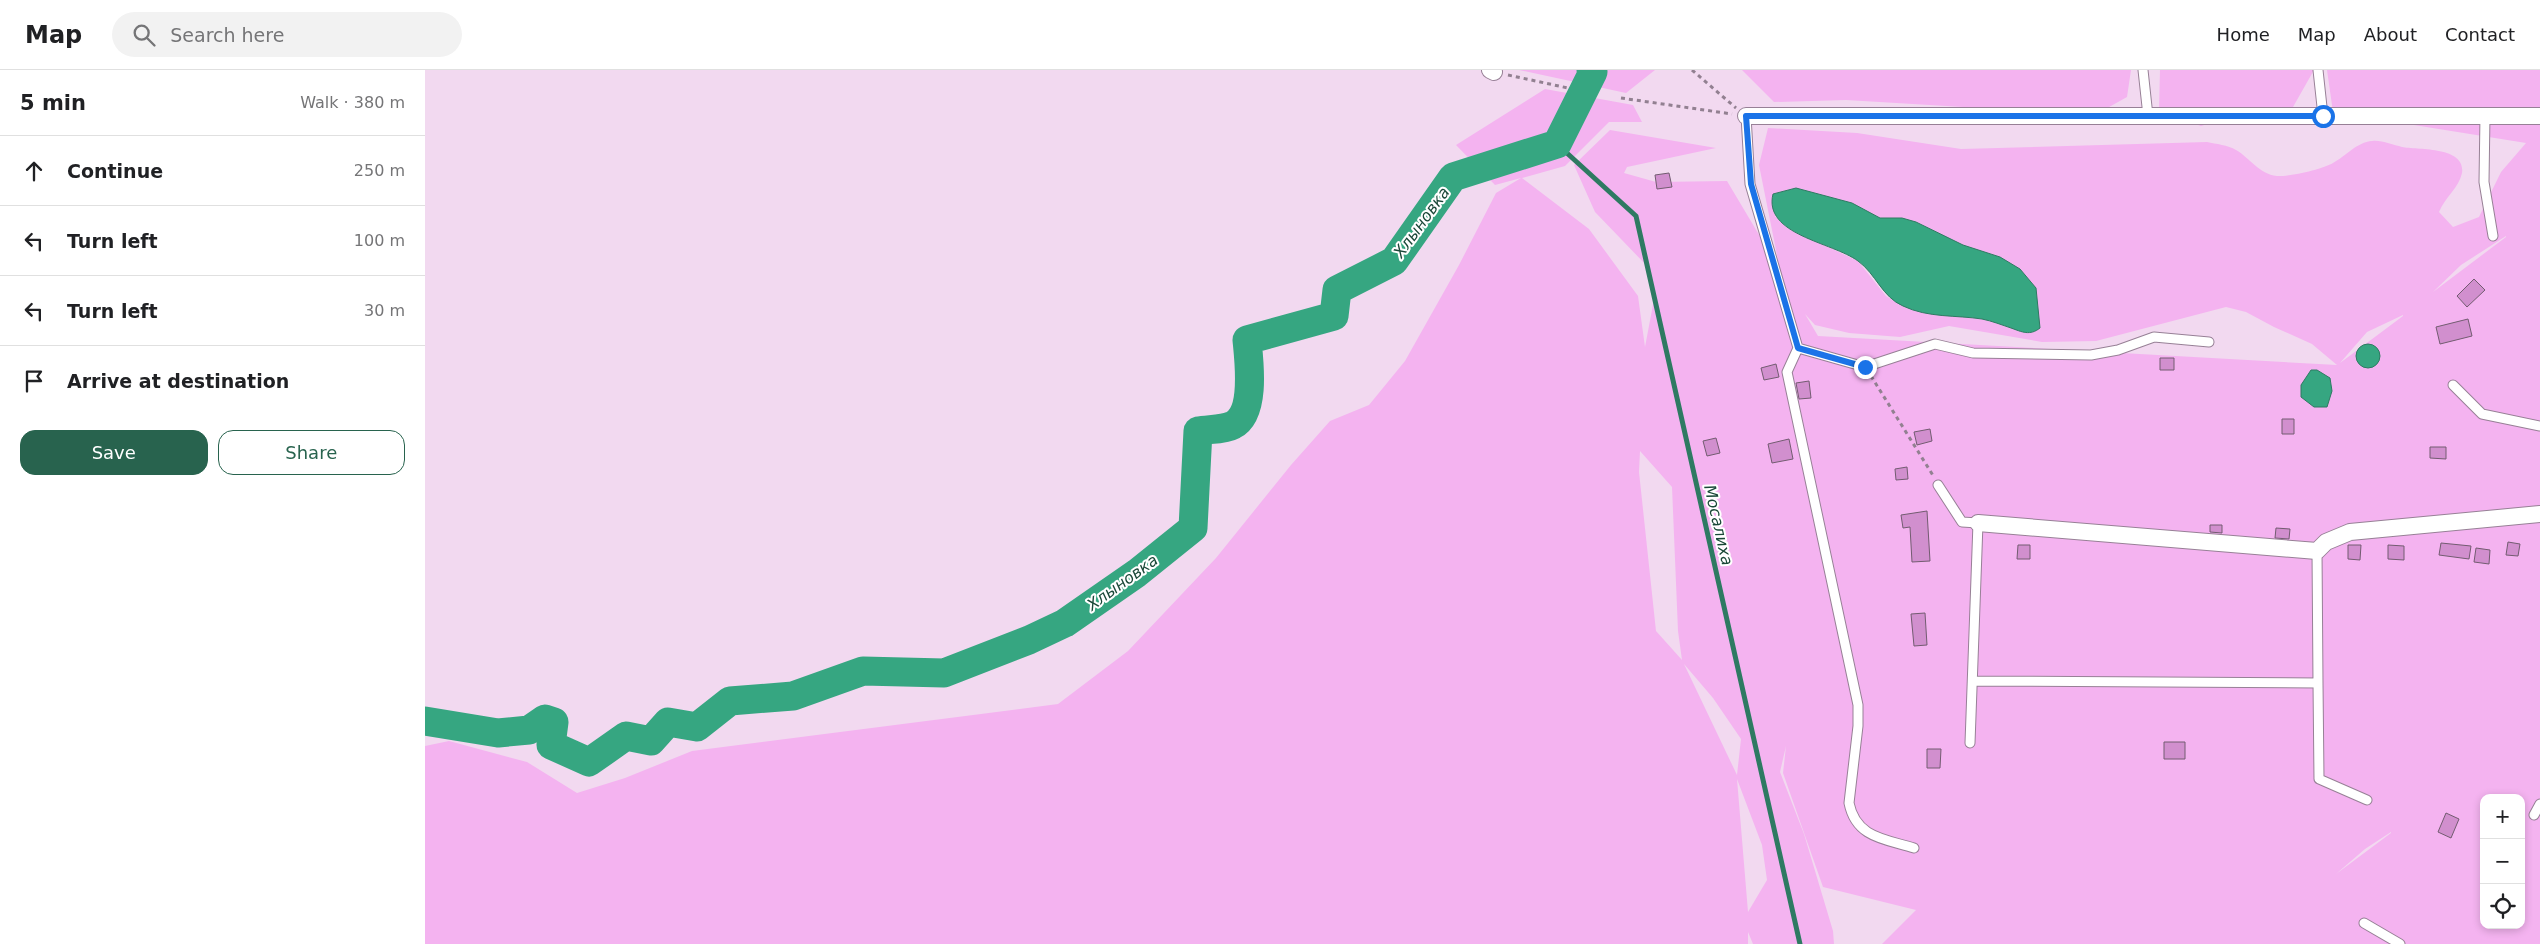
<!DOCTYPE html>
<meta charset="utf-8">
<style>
body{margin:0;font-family:"DejaVu Sans",sans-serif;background:#f2f2f2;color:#202124}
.controls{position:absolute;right:15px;bottom:15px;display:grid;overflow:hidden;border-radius:10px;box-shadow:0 2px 8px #0003}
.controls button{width:45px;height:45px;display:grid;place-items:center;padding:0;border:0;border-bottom:1px solid #e0e0e0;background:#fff;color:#202124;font:25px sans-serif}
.stop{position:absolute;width:15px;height:15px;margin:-11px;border:4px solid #1a73e8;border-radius:50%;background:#fff}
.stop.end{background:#1a73e8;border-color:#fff;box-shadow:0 1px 5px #0008}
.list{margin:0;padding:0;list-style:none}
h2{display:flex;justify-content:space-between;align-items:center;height:65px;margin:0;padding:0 20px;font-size:21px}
h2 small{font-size:16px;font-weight:400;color:#757577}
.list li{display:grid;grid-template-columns:32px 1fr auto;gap:15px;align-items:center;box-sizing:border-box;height:70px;padding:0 20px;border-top:1px solid #e0e0e0}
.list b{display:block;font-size:19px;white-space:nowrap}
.list em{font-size:16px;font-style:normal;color:#757577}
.actions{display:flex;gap:10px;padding:15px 20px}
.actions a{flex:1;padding:11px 0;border:1px solid #28634e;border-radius:15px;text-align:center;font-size:18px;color:#28634e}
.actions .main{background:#28634e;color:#fff}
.icon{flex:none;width:28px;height:28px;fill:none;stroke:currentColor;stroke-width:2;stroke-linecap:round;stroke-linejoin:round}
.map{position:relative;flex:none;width:2115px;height:874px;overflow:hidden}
header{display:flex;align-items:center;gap:30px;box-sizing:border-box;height:70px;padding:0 25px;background:#fff;border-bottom:1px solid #e0e0e0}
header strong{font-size:24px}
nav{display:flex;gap:28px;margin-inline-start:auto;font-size:18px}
.search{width:350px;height:45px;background:#f2f2f2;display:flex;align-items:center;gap:12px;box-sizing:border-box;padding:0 18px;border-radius:28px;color:#757577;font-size:19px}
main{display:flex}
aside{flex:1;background:#fff}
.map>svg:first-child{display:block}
.green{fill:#f4b3f0;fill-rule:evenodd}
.water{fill:#36a681;stroke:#2e7a62}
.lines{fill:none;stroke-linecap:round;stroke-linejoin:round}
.stream{stroke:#2e7a62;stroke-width:5}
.river{stroke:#36a681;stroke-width:29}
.building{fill:#d18fce;stroke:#725c70}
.lane-casing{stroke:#978096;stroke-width:11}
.street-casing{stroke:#978096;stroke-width:18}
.path{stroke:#928091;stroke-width:3;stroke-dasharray:4 4;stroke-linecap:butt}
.lane{stroke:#fff;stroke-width:9}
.street{stroke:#fff;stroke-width:16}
.route{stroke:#1a73e8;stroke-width:6}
.labels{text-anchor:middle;stroke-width:4;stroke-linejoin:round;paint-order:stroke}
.water-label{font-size:16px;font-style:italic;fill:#1a4838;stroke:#fff}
</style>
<header>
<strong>Map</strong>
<div class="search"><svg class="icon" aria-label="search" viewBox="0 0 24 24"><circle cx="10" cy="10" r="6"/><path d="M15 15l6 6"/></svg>Search here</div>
<nav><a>Home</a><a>Map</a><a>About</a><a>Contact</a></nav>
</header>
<main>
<aside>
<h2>5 min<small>Walk · 380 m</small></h2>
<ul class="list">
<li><svg class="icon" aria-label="ahead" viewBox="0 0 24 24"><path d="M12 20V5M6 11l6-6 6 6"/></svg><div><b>Continue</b></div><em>250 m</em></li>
<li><svg class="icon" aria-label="left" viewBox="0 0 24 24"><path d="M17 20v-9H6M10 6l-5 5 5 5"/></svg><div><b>Turn left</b></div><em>100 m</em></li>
<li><svg class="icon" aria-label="left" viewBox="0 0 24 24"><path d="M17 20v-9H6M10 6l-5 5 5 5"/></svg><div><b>Turn left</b></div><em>30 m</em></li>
<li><svg class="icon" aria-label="arrive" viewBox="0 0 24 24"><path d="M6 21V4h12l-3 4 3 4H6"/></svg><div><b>Arrive at destination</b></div></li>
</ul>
<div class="actions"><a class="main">Save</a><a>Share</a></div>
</aside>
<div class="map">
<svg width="2115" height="874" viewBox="0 0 2115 874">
<rect width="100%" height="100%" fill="#f2d9f0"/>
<path class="green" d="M1094,0H1230L1201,23Z
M1317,0H1706L1702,27L1677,41L1640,43L1421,30L1349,32Z
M1735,0H1889L1868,37L1809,46L1776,56L1734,41Z
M1902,0H2115V874H1457L1491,840L1398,817L1358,703L1361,676L1355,702L1379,764L1408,861L1409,874H1328L1323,862V874H0V676L24,671L102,692L152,723L200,708L267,681L633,634L703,581L791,488L866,395L905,351L944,335L980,291L1034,195L1071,123L1096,108L1070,115L1031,75L1120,19L1208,35L1217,52H1184L1140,96L1097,108L1164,159L1213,226L1220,277L1230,224L1222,196L1170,142L1149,95L1185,60L1291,78L1202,97L1199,103L1231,112L1302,111L1355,200L1334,95L1343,58L1432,63L1536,79L1782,72C1791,74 1803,75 1811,80C1825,88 1834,104 1852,106C1864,107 1898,99 1908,93C1921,86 1932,72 1947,71C1957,70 1968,75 1977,77C1992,80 2041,76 2037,103C2034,118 2020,127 2014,142L2028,157L2054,147L2076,102L2101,73L1908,42ZM1371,118L1427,133L1455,148H1477L1491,152L1538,175L1575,187L1601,263L1559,249L1500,243L1478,236L1461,226L1433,191L1361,157L1350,146L1348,124ZM2081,166V167L2008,222L2036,195ZM1801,237L1821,242L1849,257L1887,274L1912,295L1393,266L1380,244L1390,255L1424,263L1475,267L1524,256L1617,272L1671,271ZM1978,245V246L1915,293L1942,262ZM1215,381L1247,417L1253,561L1257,590L1231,561L1214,402ZM1259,594L1288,628L1316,669L1312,705ZM1312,709L1337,775L1342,810L1323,842ZM2059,728H2096V855H2059ZM1966,762V763L1911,804L1940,779Z"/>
<path class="water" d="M1371,118L1427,133L1455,148H1477L1491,152L1538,175L1575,187L1595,199L1611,218L1615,258C1605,266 1597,262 1586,258C1577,255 1567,251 1557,249C1531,245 1503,248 1478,236C1457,227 1451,204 1433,191C1407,172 1338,165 1348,124Z
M1931 286a12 12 0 1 1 24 0a12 12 0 1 1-24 0Z
M1886,300H1892L1905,308L1907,321L1902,337H1889L1876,327V315Z"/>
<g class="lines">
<path class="stream" d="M1132,74L1211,146L1375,874"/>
<path class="river" d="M0,651L73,663L104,660L120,649L129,652L126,675L164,692L201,666L226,671L243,652L272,657L305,631L368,626L438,601L519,603L604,570L640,553L712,503L768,458L773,361C783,359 799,360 808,355C831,343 824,291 822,270L909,246L912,220L969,191L1028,107L1132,74L1168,2L1166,0"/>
</g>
<path class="building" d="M1244,103L1247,117L1232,119L1230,105Z
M2049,209L2060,220L2042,237L2032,226Z
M2043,249L2047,266L2015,274L2011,257Z
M1735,288H1749V300H1735Z
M1351,294L1354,307L1339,310L1336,298Z
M1384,311L1386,328L1374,329L1371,313Z
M1857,349H1869V364H1857Z
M1505,359L1507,371L1492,375L1489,362Z
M1291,368L1295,383L1282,386L1278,371Z
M1364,369L1368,389L1347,393L1343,374Z
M2005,377H2021V389L2005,388Z
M1482,397L1483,409L1471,410L1470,399Z
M1502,441L1505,491L1487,492L1485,457L1478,458L1476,445Z
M1785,455H1797V463L1785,462Z
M1851,458L1865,459L1864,469L1850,468Z
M2083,472L2095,474L2093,486L2081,485Z
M2016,473L2046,476L2044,489L2014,485Z
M1593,475H1605V489H1592Z
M1923,475H1936L1935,490L1923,489Z
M1963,475L1979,476V490L1963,489Z
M2051,478L2065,480L2064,494L2049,492Z
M1500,543L1502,575L1489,576L1486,544Z
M1739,672H1760V689H1739Z
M1502,679H1516L1515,698H1502Z
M2021,743L2034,749L2026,768L2013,762Z"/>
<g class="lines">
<defs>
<path id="lane" d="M1718,0L1723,46
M1893,0L1898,46
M2060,45L2059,112L2068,166
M1321,46L1325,114L1373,278L1440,297L1510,274L1548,283L1666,285L1693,280L1729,267L1784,272
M1373,278L1362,302L1433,635V656L1424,733C1431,768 1460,769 1489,778
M2028,315L2057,344L2115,356
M1513,415L1537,452L1553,453L1545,673
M1548,611L1893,613L1892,481
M1893,613L1894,709L1942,730
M2109,745L2115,734
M1939,853L1975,874"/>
<path id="street" d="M1065,0L1069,2
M1321,46H2115
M1553,453L1892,481L1901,472L1925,462L2115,444"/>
</defs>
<use href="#lane" class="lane-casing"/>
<use href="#street" class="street-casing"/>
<path class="path" d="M1267,0L1311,38
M1083,5L1143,18
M1196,28L1307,44
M1446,306L1509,407"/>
<use href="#lane" class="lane"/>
<use href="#street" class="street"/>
</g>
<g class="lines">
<path class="route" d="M1440,297L1373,278L1326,114L1321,46H1898"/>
</g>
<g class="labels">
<g class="water-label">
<text transform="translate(996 152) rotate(-54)" y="6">Хлыновка</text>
<text transform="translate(1294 455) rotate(77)" y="6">Мосалиха</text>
<text transform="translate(697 512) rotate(-36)" y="6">Хлыновка</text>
</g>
</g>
</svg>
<div class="controls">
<button>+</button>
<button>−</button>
<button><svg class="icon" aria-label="locate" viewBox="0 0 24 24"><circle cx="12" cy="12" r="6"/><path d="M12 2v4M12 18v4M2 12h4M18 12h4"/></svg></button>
</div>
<div class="stop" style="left:1898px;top:46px"></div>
<div class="stop end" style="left:1440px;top:297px"></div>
</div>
</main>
